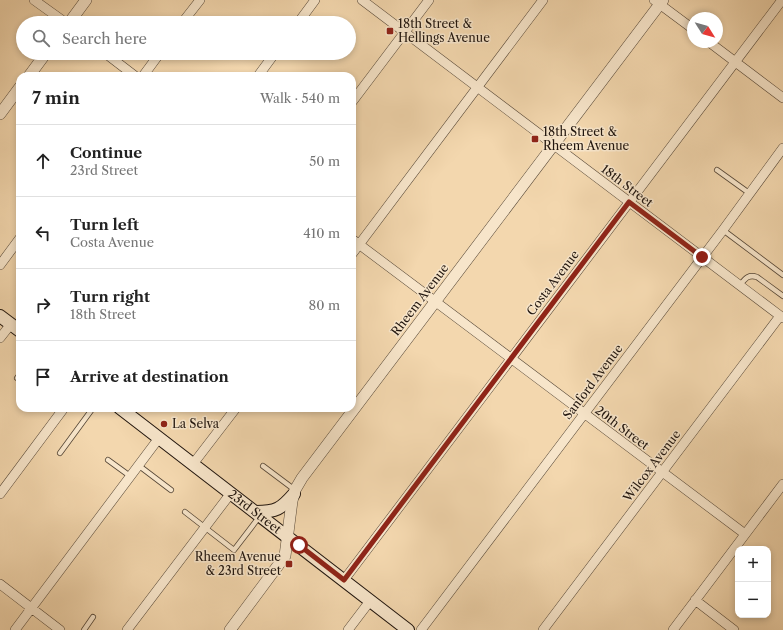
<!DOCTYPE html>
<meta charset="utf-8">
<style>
body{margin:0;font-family:"Libre Caslon Text",serif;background:#f6f6f6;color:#222}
.controls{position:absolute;right:12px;bottom:12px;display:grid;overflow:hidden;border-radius:8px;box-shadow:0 2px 6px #0003}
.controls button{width:36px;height:36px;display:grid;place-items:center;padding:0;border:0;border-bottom:1px solid #e0e0e0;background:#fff;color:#222;font:20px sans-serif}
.compass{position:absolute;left:687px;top:12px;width:36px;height:36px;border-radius:50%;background:#fff;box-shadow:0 2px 6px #0003;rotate:127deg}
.stop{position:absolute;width:12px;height:12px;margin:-9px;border:3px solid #8f2418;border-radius:50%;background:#fff}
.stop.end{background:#8f2418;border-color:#fff;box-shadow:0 1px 4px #0008}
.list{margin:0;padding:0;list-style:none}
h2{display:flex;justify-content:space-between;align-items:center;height:52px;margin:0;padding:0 16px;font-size:17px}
h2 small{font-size:13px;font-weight:400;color:#767676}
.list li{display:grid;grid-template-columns:26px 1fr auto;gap:12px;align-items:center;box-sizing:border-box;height:72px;padding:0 16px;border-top:1px solid #e0e0e0}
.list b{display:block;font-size:15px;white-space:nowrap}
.list p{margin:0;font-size:13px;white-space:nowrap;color:#767676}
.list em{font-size:13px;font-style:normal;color:#767676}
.icon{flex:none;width:22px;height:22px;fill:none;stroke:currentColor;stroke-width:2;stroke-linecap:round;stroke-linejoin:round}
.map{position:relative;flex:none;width:783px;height:630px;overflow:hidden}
.search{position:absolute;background:#fff;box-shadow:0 2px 6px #0003;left:16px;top:16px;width:340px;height:44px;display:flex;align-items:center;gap:10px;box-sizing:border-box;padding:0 14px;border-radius:22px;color:#767676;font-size:15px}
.panel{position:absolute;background:#fff;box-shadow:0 2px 6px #0003;left:16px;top:72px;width:340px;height:340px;border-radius:12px}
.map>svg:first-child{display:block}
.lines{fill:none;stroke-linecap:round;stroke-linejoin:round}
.service-casing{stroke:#554636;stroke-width:6}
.minor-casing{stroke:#554636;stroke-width:10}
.tertiary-casing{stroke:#554636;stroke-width:12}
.secondary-casing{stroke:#20150e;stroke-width:14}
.service{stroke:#f7e5ca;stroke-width:4.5}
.minor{stroke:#f7e5ca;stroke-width:9}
.tertiary{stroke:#f7e5ca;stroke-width:11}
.secondary{stroke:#f7e5ca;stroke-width:12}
.route{stroke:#8f2418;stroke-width:5}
.poi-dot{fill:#8f2418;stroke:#f7e5ca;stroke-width:1.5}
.labels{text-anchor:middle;stroke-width:3;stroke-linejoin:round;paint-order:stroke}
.poi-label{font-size:12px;fill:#20150e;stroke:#f7e5ca;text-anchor:start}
.street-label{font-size:12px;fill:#20150e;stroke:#f7e5ca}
</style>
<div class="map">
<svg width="783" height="630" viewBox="0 0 783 630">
<rect width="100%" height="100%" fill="#f3d7ae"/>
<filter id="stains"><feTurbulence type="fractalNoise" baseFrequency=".005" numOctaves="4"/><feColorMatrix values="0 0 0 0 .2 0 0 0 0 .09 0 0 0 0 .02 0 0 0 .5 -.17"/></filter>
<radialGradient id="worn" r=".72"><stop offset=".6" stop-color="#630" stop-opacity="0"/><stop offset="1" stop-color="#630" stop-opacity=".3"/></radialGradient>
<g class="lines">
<defs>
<path id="service" d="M717,170L749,193
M723,230L783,275
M740,285C745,279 748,274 757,277L783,296
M17,378L20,374
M60,453L93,408
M108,460L130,476
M138,465L171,490
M263,466L295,490
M185,512L234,550L260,516
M84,630L93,617"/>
<path id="minor" d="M34,0L66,23
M362,0L783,318
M654,0L693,29
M182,23L200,0
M298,23L315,0
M709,42L783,98
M105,53L135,76
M143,76L160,53
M258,76L275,53
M352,102L429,0
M352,239L745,534
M352,254L543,0
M0,265L20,238
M0,338L11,324
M193,464L236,408
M0,494L64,408
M344,580L782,0
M0,584L60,630
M695,600L734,630
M15,630L159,438
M127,630L231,493
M348,630L370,601
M421,630L723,230L783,148
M543,630L780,316
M673,630L783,484"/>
<path id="tertiary" d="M69,23L86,0
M29,76L46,53
M0,114L20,87
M230,630L285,556L292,501L295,490L302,478L663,0"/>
<g id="secondary">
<path d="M0,316L20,331"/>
<path id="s1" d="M120,408L408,630"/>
<path d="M256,512C276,512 281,509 294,494"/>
</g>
</defs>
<use href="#service" class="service-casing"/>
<use href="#minor" class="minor-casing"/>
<use href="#tertiary" class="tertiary-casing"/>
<use href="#secondary" class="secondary-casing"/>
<use href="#service" class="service"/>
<use href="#minor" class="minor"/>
<use href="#tertiary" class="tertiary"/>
<use href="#secondary" class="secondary"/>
</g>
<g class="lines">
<path class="route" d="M299,545L344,580L629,202L702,257"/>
</g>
<g class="poi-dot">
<rect x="386" y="27" width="8" height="8" rx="2"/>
<rect x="531" y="135" width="8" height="8" rx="2"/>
<circle cx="164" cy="424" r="4"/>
<rect x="285" y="560" width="8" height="8" rx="2"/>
</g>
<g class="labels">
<g class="poi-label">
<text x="398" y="28">18th Street &amp;<tspan x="398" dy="14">Hellings Avenue</tspan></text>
<text x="543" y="136">18th Street &amp;<tspan x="543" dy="14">Rheem Avenue</tspan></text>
<text x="172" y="428">La Selva</text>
<text x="281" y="561" text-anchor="end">Rheem Avenue<tspan x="281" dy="14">&amp; 23rd Street</tspan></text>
</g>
<g class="street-label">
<text transform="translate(627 186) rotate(37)" y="4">18th Street</text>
<text transform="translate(553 283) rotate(-53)" y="4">Costa Avenue</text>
<text transform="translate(420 300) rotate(-53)" y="4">Rheem Avenue</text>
<text transform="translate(593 382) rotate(-53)" y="4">Sanford Avenue</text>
<text transform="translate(622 428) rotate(37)" y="4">20th Street</text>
<text transform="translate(652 466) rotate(-53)" y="4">Wilcox Avenue</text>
<text dy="4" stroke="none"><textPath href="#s1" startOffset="170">23rd Street</textPath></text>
</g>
</g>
<rect width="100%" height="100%" filter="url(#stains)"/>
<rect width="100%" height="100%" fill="url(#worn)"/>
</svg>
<div class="controls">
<button>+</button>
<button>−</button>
</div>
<svg class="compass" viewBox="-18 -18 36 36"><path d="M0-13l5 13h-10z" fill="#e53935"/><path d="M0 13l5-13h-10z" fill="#767676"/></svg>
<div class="stop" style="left:299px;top:545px"></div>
<div class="stop end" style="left:702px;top:257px"></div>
<div class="search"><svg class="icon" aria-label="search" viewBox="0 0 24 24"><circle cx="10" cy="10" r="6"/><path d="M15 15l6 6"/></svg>Search here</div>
<section class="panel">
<h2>7 min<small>Walk · 540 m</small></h2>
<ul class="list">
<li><svg class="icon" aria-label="ahead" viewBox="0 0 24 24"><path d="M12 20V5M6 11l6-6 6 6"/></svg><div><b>Continue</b><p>23rd Street</p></div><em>50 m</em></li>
<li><svg class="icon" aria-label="left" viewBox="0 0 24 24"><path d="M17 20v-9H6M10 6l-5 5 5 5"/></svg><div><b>Turn left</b><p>Costa Avenue</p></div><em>410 m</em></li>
<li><svg class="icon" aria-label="right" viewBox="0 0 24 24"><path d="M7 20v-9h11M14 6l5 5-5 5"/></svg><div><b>Turn right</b><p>18th Street</p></div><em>80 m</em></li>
<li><svg class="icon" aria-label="arrive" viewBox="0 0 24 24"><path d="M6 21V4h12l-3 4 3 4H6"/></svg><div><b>Arrive at destination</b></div></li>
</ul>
</section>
</div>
